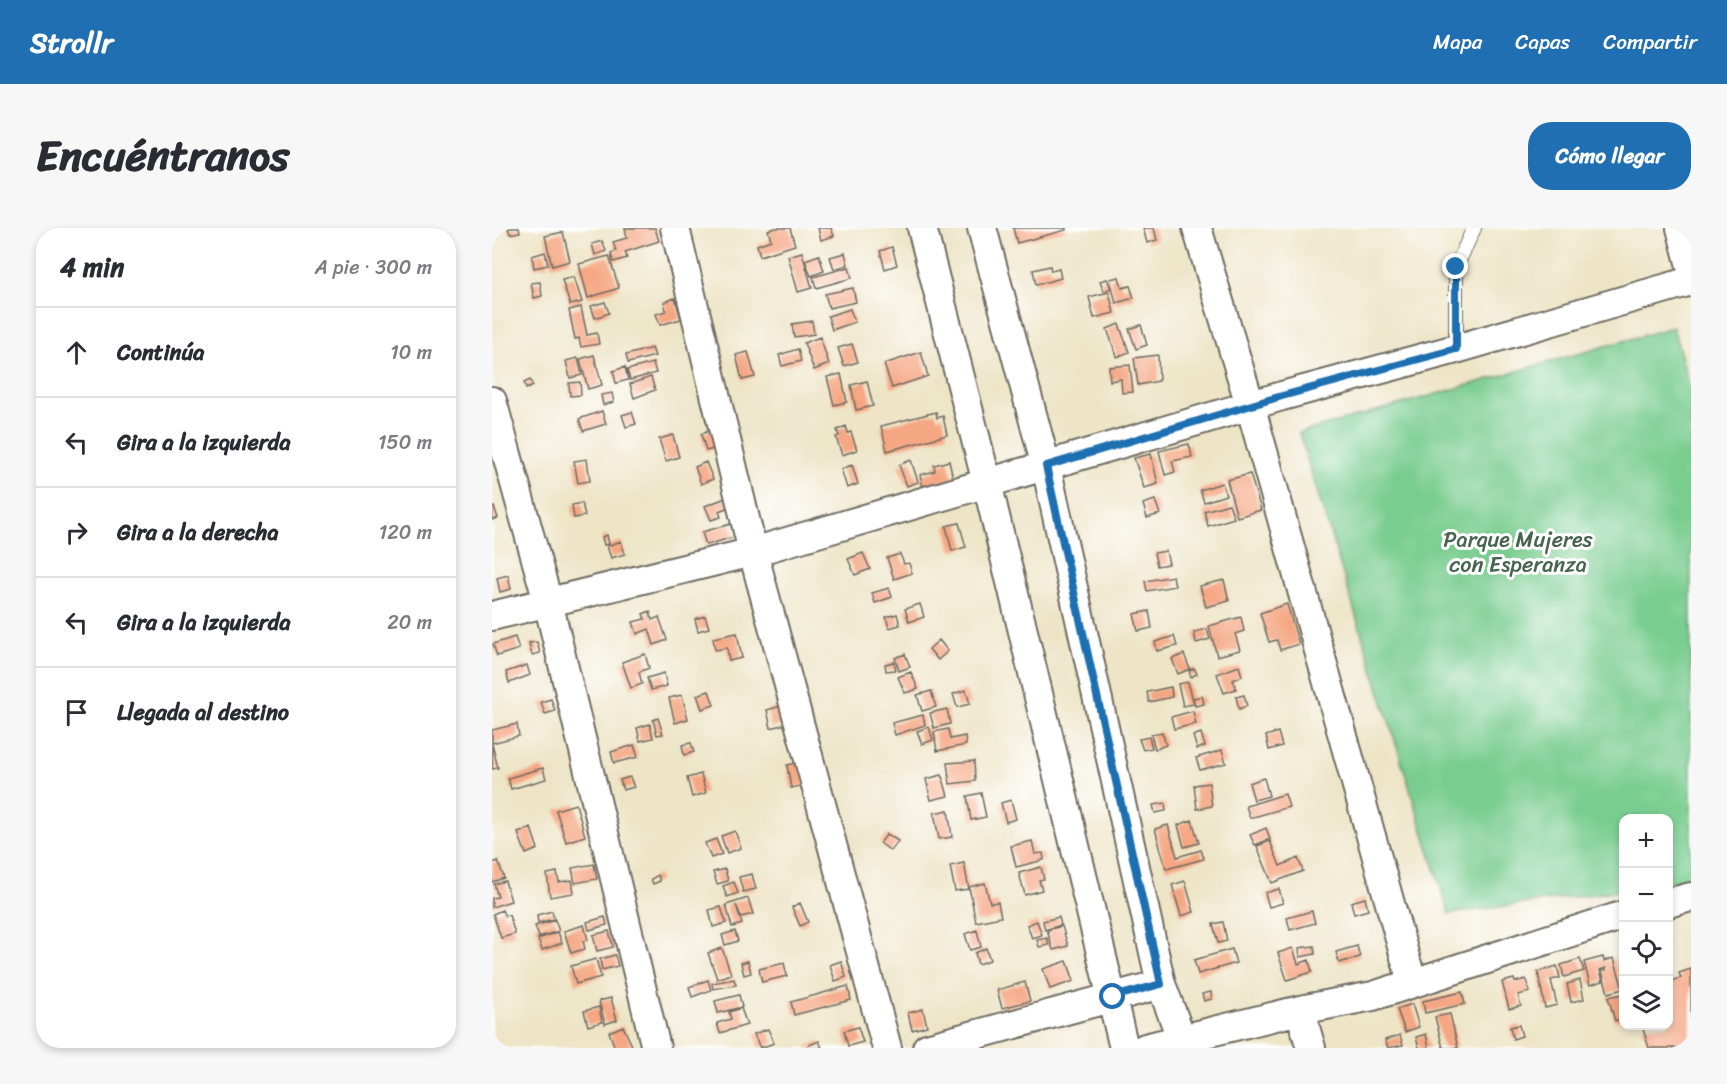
<!DOCTYPE html>
<html lang="es">
<meta charset="utf-8">
<style>
body{margin:0;font-family:Sriracha,sans-serif;background:#f7f7f7;color:#2b2b33}
.controls{position:absolute;right:18px;bottom:18px;display:grid;overflow:hidden;border-radius:12px;box-shadow:0 3px 9px #0003}
.controls button{width:54px;height:54px;display:grid;place-items:center;padding:0;border:0;border-bottom:2px solid #e1e1e2;background:#fff;color:#2b2b33;font:30px sans-serif}
.stop{position:absolute;width:18px;height:18px;margin:-14px;border:4px solid #1f6fb2;border-radius:50%;background:#fff}
.stop.end{background:#1f6fb2;border-color:#fff;box-shadow:0 2px 6px #0008}
.list{margin:0;padding:0;list-style:none}
h2{display:flex;justify-content:space-between;align-items:center;height:78px;margin:0;padding:0 24px;font-size:26px}
h2 small{font-size:20px;font-weight:400;color:#7c7c81}
.list li{display:grid;grid-template-columns:39px 1fr auto;gap:18px;align-items:center;box-sizing:border-box;height:90px;padding:0 24px;border-top:2px solid #e1e1e2}
.list b{display:block;font-size:22px;white-space:nowrap}
.list em{font-size:20px;font-style:normal;color:#7c7c81}
.icon{flex:none;width:33px;height:33px;fill:none;stroke:currentColor;stroke-width:2;stroke-linecap:round;stroke-linejoin:round}
.map{position:relative;flex:none;width:1199px;height:820px;overflow:hidden;border-radius:24px}
header{display:flex;align-items:center;gap:36px;box-sizing:border-box;height:84px;padding:0 30px;background:#1f6fb2;color:#fff}
header strong{font-size:28px}
nav{display:flex;gap:33px;margin-inline-start:auto;font-size:21px}
.intro{display:flex;align-items:center;justify-content:space-between;box-sizing:border-box;height:144px;padding:0 36px}
h1{margin:0;font-size:42px}
.button{padding:15px 27px;border-radius:24px;background:#1f6fb2;color:#fff;font-size:21px;font-weight:700}
main{display:flex;gap:36px;padding:0 36px}
aside{flex:1;background:#fff;border-radius:24px;box-shadow:0 3px 9px #0003}
.map>svg:first-child{display:block}
.green{fill:#7acd90;stroke:#527c5e;stroke-width:1.5}
.building{fill:#f5a682}
.lines{fill:none;stroke-linecap:round;stroke-linejoin:round}
.service-casing{stroke:#6f6c62;stroke-width:16}
.minor-casing{stroke:#6f6c62;stroke-width:32}
.service{stroke:#fff;stroke-width:14}
.minor{stroke:#fff;stroke-width:28}
.route{stroke:#1f6fb2;stroke-width:8}
.labels{text-anchor:middle;stroke-width:6;stroke-linejoin:round;paint-order:stroke}
.park-label{font-size:22px;fill:#47644e;stroke:#fff}
</style>
<header>
<strong>Strollr</strong>
<nav><a>Mapa</a><a>Capas</a><a>Compartir</a></nav>
</header>
<div class="intro"><h1>Encuéntranos</h1><a class="button">Cómo llegar</a></div>
<main>
<aside>
<h2>4 min<small>A pie · 300 m</small></h2>
<ul class="list">
<li><svg class="icon" aria-label="ahead" viewBox="0 0 24 24"><path d="M12 20V5M6 11l6-6 6 6"/></svg><div><b>Continúa</b></div><em>10 m</em></li>
<li><svg class="icon" aria-label="left" viewBox="0 0 24 24"><path d="M17 20v-9H6M10 6l-5 5 5 5"/></svg><div><b>Gira a la izquierda</b></div><em>150 m</em></li>
<li><svg class="icon" aria-label="right" viewBox="0 0 24 24"><path d="M7 20v-9h11M14 6l5 5-5 5"/></svg><div><b>Gira a la derecha</b></div><em>120 m</em></li>
<li><svg class="icon" aria-label="left" viewBox="0 0 24 24"><path d="M17 20v-9H6M10 6l-5 5 5 5"/></svg><div><b>Gira a la izquierda</b></div><em>20 m</em></li>
<li><svg class="icon" aria-label="arrive" viewBox="0 0 24 24"><path d="M6 21V4h12l-3 4 3 4H6"/></svg><div><b>Llegada al destino</b></div></li>
</ul>
</aside>
<div class="map">
<svg width="1199" height="820" viewBox="0 0 1199 820">
<rect width="100%" height="100%" fill="#fff"/>
<filter id="ink" filterUnits="userSpaceOnUse"><feTurbulence type="fractalNoise" baseFrequency=".0167" numOctaves="2"/><feDisplacementMap in="SourceGraphic" scale="12" xChannelSelector="R" yChannelSelector="G"/><feConvolveMatrix kernelMatrix="1 2 1 2 8 2 1 2 1" color-interpolation-filters="sRGB"/></filter>
<filter id="wash" filterUnits="userSpaceOnUse"><feTurbulence type="fractalNoise" baseFrequency=".008" numOctaves="4" result="noise"/><feDisplacementMap in="SourceGraphic" scale="24" xChannelSelector="R" yChannelSelector="G"/><feGaussianBlur stdDeviation="1.35" result="paint"/><feColorMatrix in="noise" values="0 0 0 0 0 0 0 0 0 0 0 0 0 0 0 0 0 1.4 0 .05"/><feComposite in="paint" operator="in"/></filter>
<g filter="url(#wash)">
<rect width="100%" height="100%" fill="#eee5c7"/>
<path class="green" d="M1181,99L1199,163V653L1177,656L1176,590H1132L1131,662L957,686L807,205Z"/>
<g id="blocks">
<path class="building" d="M16,0H27L28,4L18,6Z
M133,0H163L167,13L133,24L135,30L121,34L119,25L124,23L121,14L135,10Z
M284,0H298L303,17L268,28L265,17L279,12L276,2Z
M326,0H339L342,8L329,12Z
M521,0H574V2L525,15Z
M651,0H662L665,12L655,15Z
M71,4L78,33L60,38L53,8Z
M110,13L114,23L103,27L100,16Z
M400,19L405,37L393,41L388,23Z
M53,24L56,37L42,40L40,28Z
M310,24L320,60L306,64L296,28Z
M353,25L356,37L342,41L338,29Z
M327,27L332,43L319,48L313,32Z
M117,28L127,60L96,70L87,36Z
M558,38L559,43L567,41L569,50L544,57L541,42Z
M357,39L360,50L324,60L321,49Z
M82,49L90,74L78,77L70,52Z
M627,49L630,60L638,58L642,70L624,75L618,51Z
M615,51L619,60L612,63L608,53Z
M48,54L50,68L42,70L39,55Z
M361,60L364,74L337,80L333,66Z
M617,64L622,85L602,90L597,69Z
M183,70L189,91L168,97L164,86L174,83L172,74Z
M113,74L117,85L103,90L99,78Z
M89,79L95,107L105,105L107,116L89,119L87,110L83,111L77,82Z
M358,81L363,94L340,102L336,88Z
M320,93L322,106L302,109L300,96Z
M627,96L637,124L625,129L615,101Z
M649,97L655,117L644,121L637,101Z
M328,109L337,136L322,142L312,115Z
M360,116L366,134L352,138L346,120Z
M160,120L163,128L136,135L134,127Z
M306,121L309,133L290,138L287,127Z
M256,124L263,149L250,152L244,127Z
M429,124L436,148L400,160L392,136Z
M102,127L110,157L96,161L88,131Z
M666,127L667,153L646,157L642,130Z
M86,130L90,147L78,150L74,133Z
M161,135L164,145L138,152L135,142Z
M638,137L641,164L630,165L629,151L618,153L617,139Z
M133,139L136,152L124,155L121,143Z
M349,146L355,174L342,177L335,149Z
M159,149L163,162L142,170L138,156Z
M38,152L41,158L34,161L32,155Z
M375,153L381,178L364,182L359,157Z
M88,154L89,167L78,168L77,155Z
M120,165L122,174L111,177L109,167Z
M110,183L114,196L91,203L87,191Z
M140,184L144,196L134,199L130,187Z
M444,184L445,190L451,188L455,207L395,223L389,198Z
M354,198L356,205L359,204L365,222L350,227L344,209L347,208L345,202Z
M220,202L225,220L214,223L209,206Z
M181,207L187,229L174,233L167,211Z
M697,216L700,229L680,233L683,244L673,247L667,223Z
M659,226L666,256L652,260L642,230Z
M95,231L98,253L86,255L82,233Z
M419,232L426,254L415,258L407,237Z
M457,233L461,251L431,259L428,247L443,243L442,237Z
M214,234L221,251L209,256L203,239Z
M360,237L366,256L355,260L349,241Z
M758,246L769,282L745,289L735,252Z
M730,255L734,267L712,274L708,262Z
M236,269L239,278L227,283L229,289L219,292L213,278Z
M663,272L668,286L655,290L651,276Z
M90,275L93,288L82,290L80,277Z
M737,276L742,290L716,298L712,283Z
M2,279L6,290L0,292V280Z
M467,295L474,319L460,323L454,298Z
M239,296L242,309L214,317L210,304Z
M115,307L117,316L112,317L110,309Z
M129,313L133,326L119,330L115,318Z
M674,323L677,336L665,338L662,325Z
M371,325L378,341L363,347L356,331Z
M408,326L412,336L417,335L420,345L402,351L395,330Z
M16,347L19,361L8,364L5,350Z
M681,348L683,358L655,363L653,353Z
M732,352L737,373L714,379L708,358Z
M397,360L400,369L383,375L380,365Z
M428,376L432,389L417,394L413,381Z
M795,376L807,416L788,422L785,412L777,414L768,385Z
M158,383L160,392L167,389L175,412L162,417L157,401L145,406L141,394L153,391L151,386Z
M657,383L660,400L646,403L642,386Z
M405,386L408,397L397,400L394,389Z
M213,388L217,400L206,403L203,391Z
M749,389L752,403L743,406L748,422L725,428L717,398Z
M715,401L718,411L704,415L702,404Z
M245,405L250,430L237,433L235,420L223,422L221,410Z
M682,408L685,418L665,423L663,414Z
M23,409L27,421L5,428L1,416Z
M447,412L456,423L446,432L437,421Z
M45,414L48,425L40,427L37,415Z
M153,426L157,440L147,444L150,456L139,460L130,434Z
M413,426L418,439L407,443L403,430Z
M692,426L698,441L686,446L680,431Z
M402,434L404,442L394,443L393,436Z
M35,437L38,447L17,455L14,444Z
M747,438L750,448L741,452L744,461L732,465L725,446Z
M702,440L705,446L699,449L697,443Z
M419,444L426,461L413,465L406,449Z
M172,445L175,458L159,462L155,450Z
M696,454L702,476L691,478L686,456Z
M679,459L680,469L657,474L655,464Z
M474,462L478,476L465,479L461,466Z
M217,463L222,477L210,481L205,467Z
M439,463L444,479L430,483L425,467Z
M190,467L196,491L183,495L177,470Z
M752,467L755,478L747,481L744,469Z
M710,468L712,476L703,478L701,470Z
M59,471L63,483L53,486L49,474Z
M289,478L293,496L279,500L275,482Z
M455,481L458,496L442,500L438,485Z
M701,483L704,496L682,501L679,489Z
M431,487L433,497L403,507L400,495Z
M166,490L171,506L165,507L161,492Z
M25,496L27,508L0,515V502Z
M158,496L161,510L148,513L145,500Z
M437,499L441,512L430,516L425,503Z
M456,501L458,511L473,508L474,517L445,523L442,504Z
M670,504L674,517L663,521L659,507Z
M786,504L790,518L777,522L774,508Z
M709,505L713,518L705,521L701,508Z
M657,509L660,520L651,522L647,511Z
M199,515L202,524L192,527L190,517Z
M0,516L6,540L0,541Z
M142,517L146,529L122,535L119,524Z
M730,522L734,535L708,542L704,530Z
M482,533L483,553L458,556L455,535Z
M309,534L313,557L299,560L295,537Z
M51,540L54,551L19,561L16,550Z
M209,546L214,565L200,569L195,550Z
M450,547L456,568L439,572L434,551Z
M138,549L142,559L131,562L128,552Z
M772,550L777,568L762,572L757,555Z
M717,555L720,578L705,581L702,557Z
M489,565L494,589L479,592L475,568Z
M793,566L797,579L758,590L754,578Z
M519,572L524,591L514,594L509,575Z
M673,575L674,583L663,585L661,577Z
M84,576L93,608L74,614L64,582Z
M456,582L460,609L447,611L442,585Z
M700,592L707,615L692,619L686,597Z
M676,597L685,629L709,622L712,631L674,641L663,601Z
M39,600L46,621L34,626L26,605Z
M774,600L778,611L763,617L758,607Z
M243,603L249,620L235,625L229,608Z
M395,606L406,613L399,623L388,615Z
M224,611L230,626L219,630L213,615Z
M540,613L543,626L551,625L552,632L524,639L519,618Z
M778,613L788,638L806,630L811,643L780,655L765,618Z
M6,633L12,650L0,654V635Z
M472,635L477,661L463,663L458,638Z
M102,636L105,651L83,655L80,640Z
M549,639L552,651L547,652L550,662L533,667L527,645Z
M233,641L236,653L225,656L221,644Z
M65,644L67,654L80,652L82,665L58,669L55,646Z
M260,646L264,661L251,664L247,649Z
M166,647L168,653L161,656L159,651Z
M13,653L19,673L0,679V670L6,669L2,656Z
M693,653L702,684L689,688L680,657Z
M242,654L246,665L235,669L231,658Z
M493,655L498,675L506,674L509,689L484,694L477,659Z
M787,661L791,675L777,679L773,665Z
M256,670L261,686L249,689L244,677L250,696L240,699L234,677Z
M873,670L876,682L862,686L859,674Z
M308,675L316,694L308,698L300,679Z
M229,679L234,695L221,699L217,682Z
M10,682L13,688L17,687L23,706L9,710L1,686Z
M60,683L62,691L46,695L45,687Z
M820,683L823,695L798,702L795,690Z
M113,689L115,697L97,702L95,694Z
M567,689L569,697L553,702L551,693Z
M63,692L67,703L47,709L43,698Z
M545,693L550,707L540,710L535,697Z
M731,694L735,713L726,715L721,696Z
M92,697L96,712L91,713L93,721L79,725L72,703Z
M570,698L576,718L561,722L555,702Z
M485,702L489,719L478,722L473,706Z
M117,703L121,719L105,723L101,707Z
M243,703L246,713L233,717L230,707Z
M66,704L70,715L50,722L46,711Z
M555,710L557,717L547,719L545,712Z
M822,718L823,726L808,729L807,720Z
M865,718L868,729L847,735L844,724Z
M230,720L239,746L225,751L216,725Z
M494,720L498,732L486,736L483,725Z
M801,720L806,736L817,732L820,744L795,752L786,725Z
M740,721L744,735L706,746L702,732Z
M123,727L126,738L110,742L108,731Z
M1111,729L1112,733L1122,730L1131,761L1116,765L1110,743L1114,742V740L1108,742L1111,753L1098,757L1092,734Z
M104,731L109,749L84,756L79,738Z
M1088,731L1092,743L1072,749L1069,737Z
M256,733L259,745L252,747L249,735Z
M349,733L354,749L343,753L338,737Z
M575,733L582,753L558,761L551,741Z
M292,735L295,748L270,754L267,741Z
M1065,738L1068,750L1059,752L1065,777L1053,780L1046,744Z
M1199,741V820H1157L1150,798H1176V754L1189,750L1187,745Z
M242,751L244,757L221,761L220,755Z
M1022,751L1023,754L1034,751L1038,764L1026,767L1029,778L1017,781L1010,754Z
M216,752L219,762L200,769L197,759Z
M1088,752L1092,771L1079,774L1075,756Z
M533,754L538,773L510,780L505,762Z
M356,758L359,772L302,787L299,774Z
M719,764L720,771L712,773L710,766Z
M970,764L973,776L933,785L931,773Z
M1131,766V790L1123,793L1116,769Z
M247,767L250,779L226,785L223,773Z
M119,770L125,792L113,796L107,773Z
M920,776L927,799L913,804L905,781Z
M107,779L110,794L96,798L92,783Z
M249,780L255,797L228,805L225,795L239,791L237,784Z
M431,781L435,798L420,802L416,785Z
M958,786L966,820H951L943,789Z
M1027,797L1030,808L1021,811L1018,799Z
M131,798L141,820H123L117,804Z
M366,799L371,814L356,818L352,803Z
M276,801L282,815L268,820L262,806Z
M934,806L937,820H927L924,809Z
M908,807L911,817L896,820L893,812Z
M327,813L330,820H316L315,818Z"/>
</g>
</g>
<g filter="url(#ink)">
<use href="#blocks" fill-opacity="0" stroke="#6f6c62" stroke-width="1.5"/>
<g class="lines">
<defs>
<path id="service" d="M964,121V39L982,0"/>
<path id="minor" d="M183,0L261,324L395,820
M430,0L495,255L632,820
M490,0L554,238L669,756L693,820
M705,0L758,177L920,754
M1189,0L1199,38
M0,173L56,374L164,820
M0,388L261,324L790,168L964,121L1199,53
M1176,675L1199,669
M808,782L819,820
M435,820L669,756
M653,820L808,782L881,768L1132,687"/>
</defs>
<use href="#service" class="service-casing"/>
<use href="#minor" class="minor-casing"/>
<use href="#service" class="service"/>
<use href="#minor" class="minor"/>
</g>
</g>
<g class="lines" filter="url(#ink)">
<path class="route" d="M621,769L669,756L554,238L790,168L964,121V39"/>
</g>
<g class="labels">
<g class="park-label">
<text x="1026" y="319">Parque Mujeres<tspan x="1026" dy="25">con Esperanza</tspan></text>
</g>
</g>
</svg>
<div class="controls">
<button>+</button>
<button>−</button>
<button><svg class="icon" aria-label="locate" viewBox="0 0 24 24"><circle cx="12" cy="12" r="6"/><path d="M12 2v4M12 18v4M2 12h4M18 12h4"/></svg></button>
<button><svg class="icon" aria-label="layers" viewBox="0 0 24 24"><path d="M12 4l9 5-9 5-9-5zM3 14l9 5 9-5"/></svg></button>
</div>
<div class="stop" style="left:621px;top:769px"></div>
<div class="stop end" style="left:964px;top:39px"></div>
</div>
</main>
